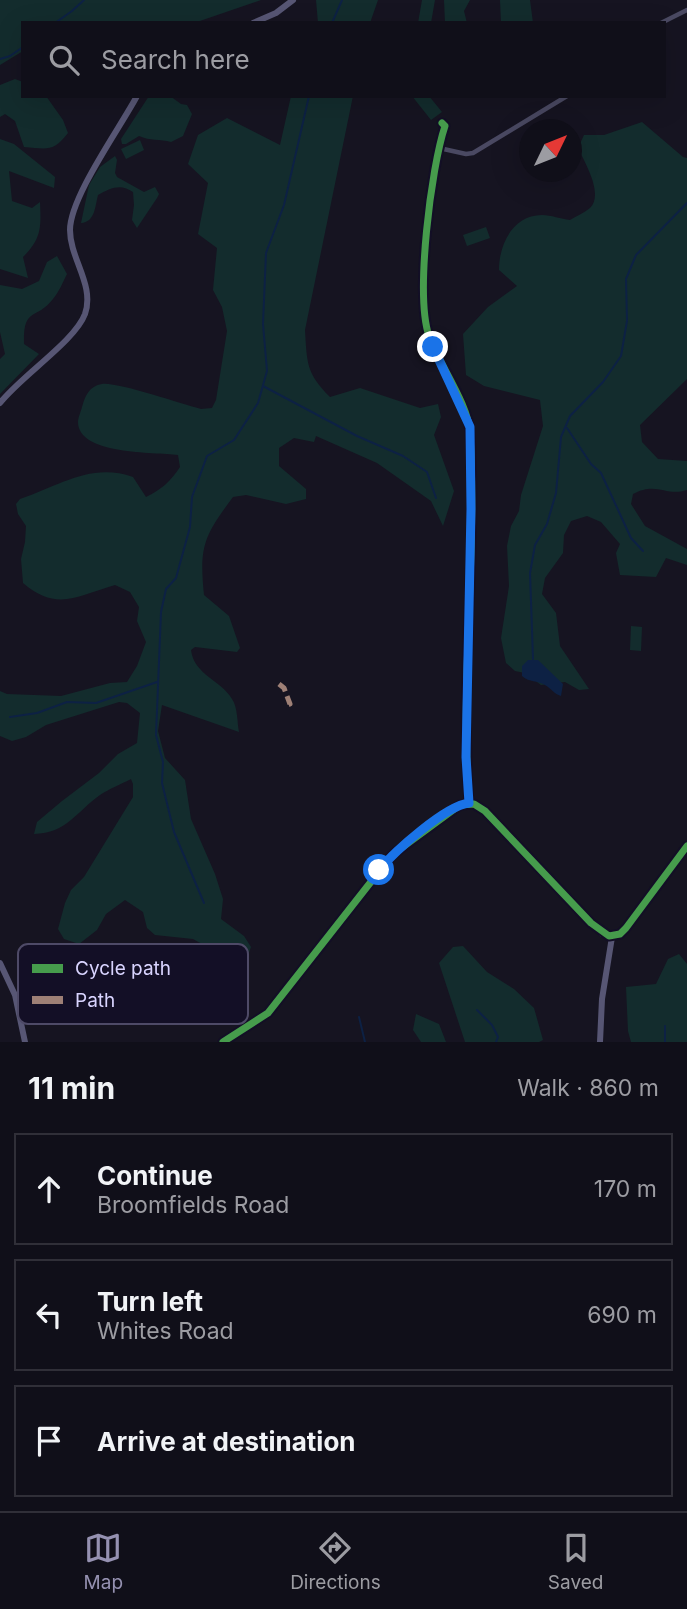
<!DOCTYPE html>
<meta charset="utf-8">
<style>
body{margin:0;font-family:Inter,sans-serif;background:#1e1d26;color:#f1f3f6}
.compass{position:absolute;left:519px;top:119px;width:63px;height:63px;border-radius:50%;background:#100f19;box-shadow:0 7px 28px #0002;rotate:47deg}
.stop{position:absolute;width:21px;height:21px;margin:-16px;border:5px solid #1a73e8;border-radius:50%;background:#fff}
.stop.end{background:#1a73e8;border-color:#fff;box-shadow:0 2px 7px #0008}
.list{margin:0;padding:0;list-style:none}
h2{display:flex;justify-content:space-between;align-items:center;height:91px;margin:0;padding:0 28px;font-size:30px}
h2 small{font-size:23px;font-weight:400;color:#9c9ca2}
.list li{display:grid;grid-template-columns:46px 1fr auto;gap:21px;align-items:center;box-sizing:border-box;height:112px;margin:0 14px 14px;padding:0 14px;border:2px solid #302f38;border-radius:0px}
.list b{display:block;font-size:26px;white-space:nowrap}
.list p{margin:0;font-size:23px;white-space:nowrap;color:#9c9ca2}
.list em{font-size:23px;font-style:normal;color:#9c9ca2}
.icon{flex:none;width:38px;height:38px;fill:none;stroke:currentColor;stroke-width:2;stroke-linecap:round;stroke-linejoin:round}
.map{position:relative;flex:none;width:687px;height:1042px;overflow:hidden}
.search{position:absolute;background:#100f19;box-shadow:0 7px 28px #0002;left:21px;right:21px;top:21px;height:77px;display:flex;align-items:center;gap:18px;box-sizing:border-box;padding:0 24px;border-radius:0px;color:#9c9ca2;font-size:26px}
.sheet{height:469px;background:#100f19}
nav{display:flex;justify-content:space-around;align-items:center;box-sizing:border-box;height:98px;border-top:2px solid #302f38;background:#100f19;font-size:19px;color:#9c9ca2}
nav a{display:grid;justify-items:center;gap:4px}
nav .on{color:#9591b1}
.map>svg:first-child{display:block}
.green{fill:#132c2d}
.water{fill:#0d2144}
.lines{fill:none;stroke-linecap:round;stroke-linejoin:round}
.stream{stroke:#0d2144;stroke-width:2}
.street{stroke:#4a4962;stroke-width:4.5}
.secondary{stroke:#575674;stroke-width:6}
.quiet{stroke:#9e8076;stroke-width:5;stroke-dasharray:10 5;stroke-linecap:butt}
.cycleway-casing{stroke:#130f26;stroke-width:11}
.cycleway{stroke:#469c4c;stroke-width:7}
.route{stroke:#1a73e8;stroke-width:9}
.key{fill:#130f26;stroke:#4e4a67;stroke-width:2}
.key-label{font-size:19px;fill:#d9d4ff}
</style>
<div class="map">
<svg width="687" height="1042" viewBox="0 0 687 1042">
<rect width="100%" height="100%" fill="#161421"/>
<path class="green" d="M0,0H261L194,23H23V51L0,65Z
M316,0H378L370,23H318Z
M422,0H435L431,23H418Z
M444,0H470L464,11L467,23H445Z
M500,0H530L533,23H501Z
M15,79L23,82V96H46L63,120L68,133C53,152 48,149 24,147L15,121L5,114L0,117V85Z
M149,96H170L181,104L187,105L192,114L183,136L171,142C160,139 150,141 139,136L126,144H122L121,139Z
M291,96H353L305,330C307,363 306,373 330,397L360,388L420,408L438,404L441,417L434,435L454,491L443,526L431,501L377,463L316,436L314,442L294,438L279,448V466L306,489V499L286,504L246,495L233,497C204,536 199,546 204,595L229,616L240,648L237,652L195,647L191,650C194,675 221,680 232,699C238,708 237,722 239,732L162,705L158,731L165,758L185,780L191,819L215,874L223,899L221,919L244,936L251,947L238,983L224,1000L213,989L217,969L211,949L193,939L155,935L147,928L143,912L125,900L106,914L97,930L79,944L64,939L58,929L65,903L71,890L84,877L133,797V784L131,779C121,784 109,789 100,795C76,812 67,833 34,834L37,822L62,801L99,773L118,754L137,743L140,713L127,703L119,702L46,725L26,737L12,741L0,736V691L7,694L61,696L110,683L127,682L137,666L146,642L137,621L139,607L130,592L115,585C77,596 57,612 23,583L21,559L25,542L26,526L18,514L16,504L20,499C59,486 91,462 133,477L146,497C161,490 171,481 180,467L178,455C154,452 78,455 78,422C78,418 81,411 82,407C85,396 89,386 102,384C118,382 181,404 201,409L212,408L216,400L227,331L222,307L213,290L217,248L198,234L208,183L188,164L198,135L227,118L280,145Z
M412,96H429L442,112L431,120Z
M642,122L683,157L687,158V379L640,425L642,442L658,459L687,461V490C666,497 657,481 633,494L631,504L645,526L687,549V565L666,558L656,577L620,575L616,553L620,544L601,522L587,516L571,521L564,535L563,553L545,578L542,594L556,613L560,646L589,689L579,690L565,682L541,685L525,673L515,671L506,663L501,638L509,586L507,546L511,526L519,511L521,495L543,426L540,400L484,386L466,375L463,334L488,307L517,286L499,270C499,244 513,215 542,215C551,215 561,219 570,220C576,216 584,213 590,208C604,194 585,163 578,148L584,135H604Z
M0,139L14,144L55,177L54,188L9,171L12,201L32,208L40,202C41,227 42,238 23,257L28,278L0,269Z
M140,140L144,150L126,159L121,149Z
M115,156L117,160L115,173L117,177L144,192L155,187L159,194L157,198L137,228L132,220L134,205L133,192C121,183 110,188 98,195C95,207 95,222 81,223L89,185L100,167Z
M486,227L490,238L467,246L463,235Z
M57,256L67,274C63,282 59,292 53,299C36,321 23,306 24,344L39,354L0,394V359L5,354L0,332V285L22,289L39,281L47,262Z
M631,626L642,627L641,651L630,650Z
M463,946L487,972L514,989L534,1008L543,1040L539,1042H465L439,963L453,947Z
M679,954L687,964V1042H631L628,1031L626,987L656,984L668,959Z
M416,1014L439,1024L446,1042H421L413,1030Z"/>
<path class="water" d="M528,660H538L563,684L561,696C554,694 552,689 545,685C537,680 530,683 522,676V666Z"/>
<g class="lines">
<path class="stream" d="M55,23L72,11L84,0
M332,23L342,0
M0,59L10,56L23,47
M263,386L357,436L403,456L427,472L436,498
M567,428L591,464L601,473L631,538L643,551
M533,659L530,573L535,545L547,524L556,493L561,437L570,416L603,382L621,356L627,321L626,279L636,255L687,203
M10,717L37,713L67,702L96,703L157,682
M204,903L174,832L162,783L163,762L156,735L161,612L166,589L176,578L190,527L192,497L207,456L234,440L258,403L267,371L263,324L266,253L284,205L309,96
M477,1010L492,1025L498,1037L496,1042
M359,1017L365,1042
M665,1026V1042"/>
<path class="street" d="M661,23L687,10
M442,123L445,126C431,168 415,295 429,336C439,364 469,405 470,433C477,556 460,680 469,803
M439,148L466,154L473,153L567,96
M612,937L620,934L626,928L687,846"/>
<path class="secondary" d="M253,23L276,13L293,0
M0,403C21,376 75,341 85,314C95,285 70,259 70,230C70,197 120,128 137,96
M0,963L15,995L25,1042
M223,1042L268,1013L397,850L456,807L469,803L485,811L591,923L602,934L612,937L602,999L600,1042"/>
<path class="quiet" d="M279,684L284,688L290,704L285,706"/>
<defs>
<path id="cycleway" d="M442,123L445,126C431,168 415,295 429,336C439,364 469,405 470,433C477,556 460,680 469,803
M223,1042L268,1013L392,855L460,805L474,804L485,811L591,923L609,936L620,934L626,928L687,846"/>
</defs>
<use href="#cycleway" class="cycleway-casing"/>
<use href="#cycleway" class="cycleway"/>
</g>
<g class="lines">
<path class="route" d="M379,870C395,851 445,806 469,803L466,757L471,509L470,427L433,347"/>
</g>
<rect x="18" y="944" width="230" height="80" rx="10" class="key"/>
<rect x="32" y="964" width="31" height="9" fill="#469c4c"/>
<rect x="32" y="996" width="31" height="8" fill="#9e8076"/>
<g class="key-label">
<text x="75" y="975">Cycle path</text>
<text x="75" y="1007">Path</text>
</g>
</svg>
<svg class="compass" viewBox="-18 -18 36 36"><path d="M0-13l5 13h-10z" fill="#e53935"/><path d="M0 13l5-13h-10z" fill="#9c9ca2"/></svg>
<div class="stop" style="left:379px;top:870px"></div>
<div class="stop end" style="left:433px;top:347px"></div>
<div class="search"><svg class="icon" aria-label="search" viewBox="0 0 24 24"><circle cx="10" cy="10" r="6"/><path d="M15 15l6 6"/></svg>Search here</div>
</div>
<section class="sheet">
<h2>11 min<small>Walk · 860 m</small></h2>
<ul class="list">
<li><svg class="icon" aria-label="ahead" viewBox="0 0 24 24"><path d="M12 20V5M6 11l6-6 6 6"/></svg><div><b>Continue</b><p>Broomfields Road</p></div><em>170 m</em></li>
<li><svg class="icon" aria-label="left" viewBox="0 0 24 24"><path d="M17 20v-9H6M10 6l-5 5 5 5"/></svg><div><b>Turn left</b><p>Whites Road</p></div><em>690 m</em></li>
<li><svg class="icon" aria-label="arrive" viewBox="0 0 24 24"><path d="M6 21V4h12l-3 4 3 4H6"/></svg><div><b>Arrive at destination</b></div></li>
</ul>
</section>
<nav>
<a class="on"><svg class="icon" aria-label="map" viewBox="0 0 24 24"><path d="M3 6l6-2 6 2 6-2v14l-6 2-6-2-6 2zM9 4v14M15 6v14"/></svg>Map</a>
<a><svg class="icon" aria-label="directions" viewBox="0 0 24 24"><path d="M12 3l9 9-9 9-9-9zM9 14v-3h6M13 9l2 2-2 2"/></svg>Directions</a>
<a><svg class="icon" aria-label="saved" viewBox="0 0 24 24"><path d="M7 4h10v16l-5-4-5 4z"/></svg>Saved</a>
</nav>
